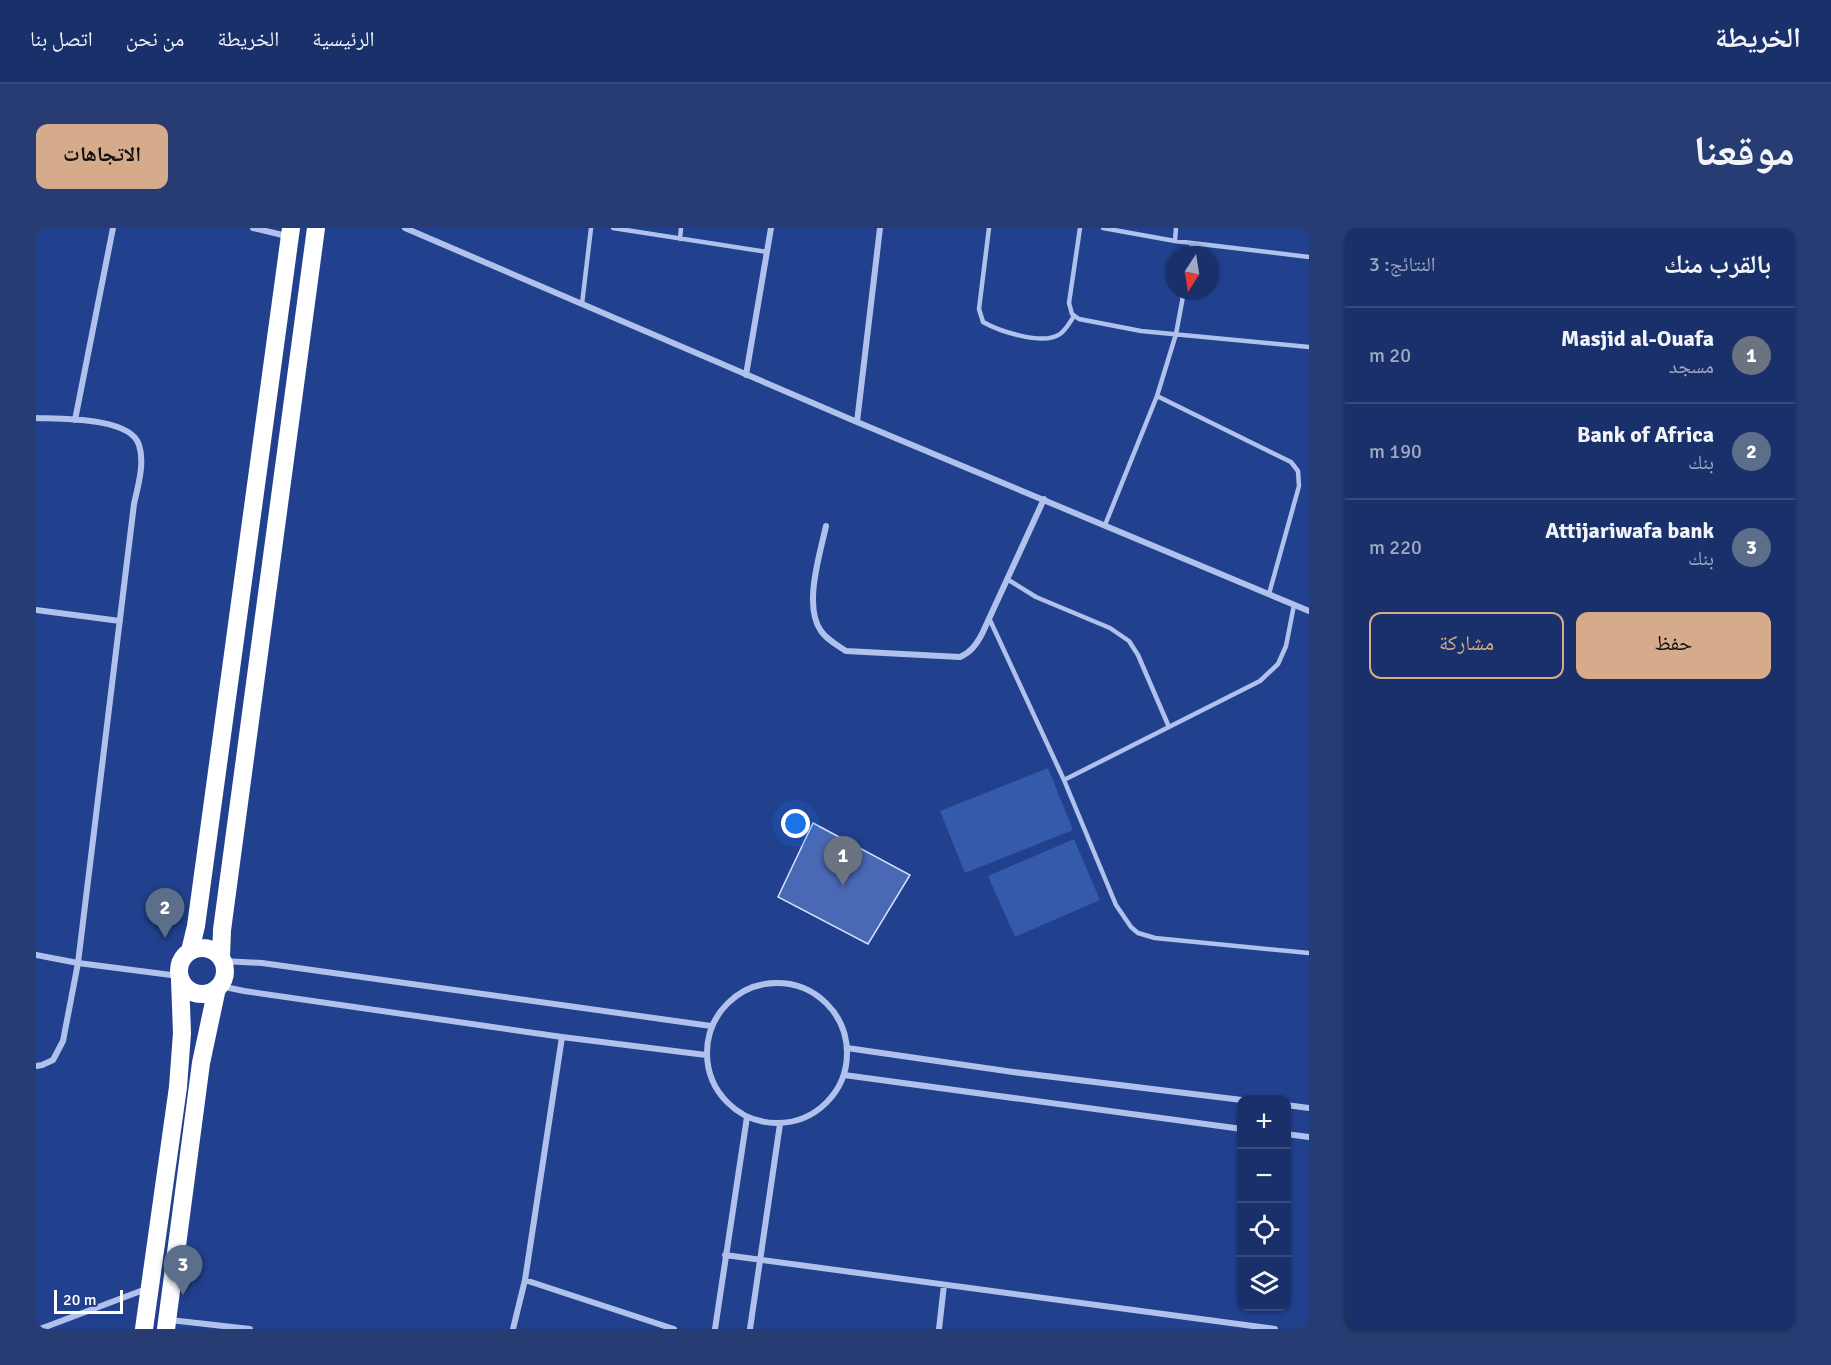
<!DOCTYPE html>
<html lang="ar">
<meta charset="utf-8">
<style>
body{margin:0;font-family:Signika,"Noto Naskh Arabic",sans-serif;background:#263c72;color:#f1f3f6;direction:rtl}
.controls{position:absolute;right:18px;bottom:18px;display:grid;overflow:hidden;border-radius:12px;box-shadow:0 2px 4px #0004}
.controls button{width:54px;height:54px;display:grid;place-items:center;padding:0;border:0;border-bottom:2px solid #374b7e;background:#19306a;color:#f1f3f6;font:30px sans-serif}
.compass{position:absolute;left:1129px;top:18px;width:54px;height:54px;border-radius:50%;background:#19306a;box-shadow:0 2px 4px #0004;rotate:192deg}
.scale{position:absolute;left:18px;bottom:15px;width:69px;box-sizing:border-box;padding-left:6px;border:3px solid #fff;border-top:0;font-size:16px;line-height:21px;white-space:nowrap;color:#fff;-webkit-text-stroke:4px #21408e;paint-order:stroke}
.you{position:absolute;left:760px;top:596px;width:21px;height:21px;margin:-15px;border:4px solid #fff;border-radius:50%;background:#1a73e8;box-shadow:0 0 0 9px #1a73e833}
.badge{display:grid;place-items:center;width:39px;height:39px;border-radius:50%;background:#d6ab8b;color:#fff;font-size:20px;font-weight:700}
.pin{position:absolute;translate:-50% -50px;filter:drop-shadow(0 2px 3px #0008)}
.pin::after{content:'';position:absolute;top:32px;width:21px;height:18px;background:inherit;clip-path:polygon(0 0,100% 0,50% 100%)}
.list{margin:0;padding:0;list-style:none}
h2{display:flex;justify-content:space-between;align-items:center;height:78px;margin:0;padding:0 24px;font-size:26px}
h2 small{font-size:20px;font-weight:400;color:#9fa9c1}
.list li{display:grid;grid-template-columns:39px 1fr auto;gap:18px;align-items:center;box-sizing:border-box;height:96px;padding:0 24px;border-top:2px solid #374b7e}
.list b{display:block;font-size:22px;white-space:nowrap}
.list p{margin:0;font-size:20px;white-space:nowrap;color:#9fa9c1}
.list em{font-size:20px;font-style:normal;color:#9fa9c1}
.actions{display:flex;gap:12px;padding:18px 24px}
.actions a{flex:1;padding:14px 0;border:2px solid #d6ab8b;border-radius:12px;text-align:center;font-size:21px;color:#d6ab8b}
.actions .main{background:#d6ab8b;color:#111}
.icon{flex:none;width:33px;height:33px;fill:none;stroke:currentColor;stroke-width:2;stroke-linecap:round;stroke-linejoin:round}
.map{position:relative;flex:none;width:1273px;height:1101px;overflow:hidden;direction:ltr;border-radius:12px}
header{display:flex;align-items:center;gap:36px;box-sizing:border-box;height:84px;padding:0 30px;background:#19306a;border-bottom:2px solid #374b7e}
header strong{font-size:28px}
nav{display:flex;gap:33px;margin-inline-start:auto;font-size:21px}
.intro{display:flex;align-items:center;justify-content:space-between;box-sizing:border-box;height:144px;padding:0 36px}
h1{margin:0;font-size:42px}
.button{padding:15px 27px;border-radius:12px;background:#d6ab8b;color:#111;font-size:21px;font-weight:700}
main{display:flex;gap:36px;padding:0 36px}
aside{flex:1;background:#19306a;border-radius:12px;box-shadow:0 2px 4px #0004}
.map>svg:first-child{display:block}
.green{fill:#3559ab}
.building{fill:#4a69b5;stroke:#d6e0f9;stroke-width:1.5}
.lines{fill:none;stroke-linecap:round;stroke-linejoin:round}
.lane{stroke:#b0c2ec;stroke-width:4.5}
.street{stroke:#b0c2ec;stroke-width:6}
.highway{stroke:#fff;stroke-width:18}
</style>
<header>
<strong>الخريطة</strong>
<nav><a>الرئيسية</a><a>الخريطة</a><a>من نحن</a><a>اتصل بنا</a></nav>
</header>
<div class="intro"><h1>موقعنا</h1><a class="button">الاتجاهات</a></div>
<main>
<aside>
<h2>بالقرب منك<small>النتائج: 3</small></h2>
<ul class="list">
<li><span class="badge" style="background:#6b7280">1</span><div><b>Masjid al-Ouafa</b><p>مسجد</p></div><em>20 m</em></li>
<li><span class="badge" style="background:#5c6f8a">2</span><div><b>Bank of Africa</b><p>بنك</p></div><em>190 m</em></li>
<li><span class="badge" style="background:#5c6f8a">3</span><div><b>Attijariwafa bank</b><p>بنك</p></div><em>220 m</em></li>
</ul>
<div class="actions"><a class="main">حفظ</a><a>مشاركة</a></div>
</aside>
<div class="map">
<svg width="1273" height="1101" viewBox="0 0 1273 1101">
<rect width="100%" height="100%" fill="#21408e"/>
<path class="green" d="M1012,540L1037,602L929,645L904,583Z
M1038,611L1064,672L979,709L952,648Z"/>
<path class="building" d="M777,595L874,647L832,716L742,669Z"/>
<g class="lines">
<path class="lane" d="M577,0L731,24
M953,0L943,81L947,94C963,103 1007,118 1024,106C1030,102 1034,94 1038,88
M1044,0L1033,75L1036,86L1043,91L1105,103L1273,119
M1067,0L1139,13L1273,29
M644,11L645,0
M1139,13L1140,0
M1154,27L1156,15
M1148,63L1140,106L1121,168L1255,234L1262,243L1263,258L1233,366
M546,76L555,0
M1069,297L1121,168
M971,351L1000,369L1074,400L1093,413L1102,427L1133,499
M953,390L1028,552L1080,677L1095,699L1102,705L1119,710L1273,725
M1028,552L1224,453L1242,436L1250,418L1258,377"/>
<path class="street" d="M217,0L251,8
M369,0L821,194L1273,383
M710,147L735,0
M0,190C24,191 95,189 103,217C109,235 102,258 98,276L42,735L27,813L17,832L6,837L0,838
M39,192L77,0
M821,194L844,0
M790,298C784,326 767,378 785,403C791,412 801,417 810,423L924,429C935,424 940,417 946,406L1008,271
M0,382L84,393
M0,727L42,735L143,748
M187,733L226,735L675,798
M671 825a70 70 0 1 1 140 0a70 70 0 1 1-140 0Z
M184,758L208,763L526,809L670,827
M811,820L977,844L1206,872
M808,847L1206,901
M1250,877L1273,880
M1250,906L1273,909
M689,1027L1239,1101
M489,1052L638,1101
M134,1092L214,1101
M4,1101L110,1061
M477,1101L489,1052L526,809
M679,1101L711,889
M714,1101L744,896
M903,1101L908,1057"/>
<path class="highway" d="M143 743a23 23 0 1 1 46 0a23 23 0 1 1-46 0Z
M154,723L160,698L255,0
M185,729L186,702L280,0
M108,1101L142,859L146,805L144,752
M130,1101L165,835L181,760"/>
</g>
</svg>
<div class="controls">
<button>+</button>
<button>−</button>
<button><svg class="icon" aria-label="locate" viewBox="0 0 24 24"><circle cx="12" cy="12" r="6"/><path d="M12 2v4M12 18v4M2 12h4M18 12h4"/></svg></button>
<button><svg class="icon" aria-label="layers" viewBox="0 0 24 24"><path d="M12 4l9 5-9 5-9-5zM3 14l9 5 9-5"/></svg></button>
</div>
<svg class="compass" viewBox="-18 -18 36 36"><path d="M0-13l5 13h-10z" fill="#e53935"/><path d="M0 13l5-13h-10z" fill="#9fa9c1"/></svg>
<div class="scale">20 m</div>
<div class="you"></div>
<div class="pin badge" style="left:807px;top:658px;background:#6b7280">1</div>
<div class="pin badge" style="left:129px;top:710px;background:#5c6f8a">2</div>
<div class="pin badge" style="left:147px;top:1067px;background:#5c6f8a">3</div>
</div>
</main>
